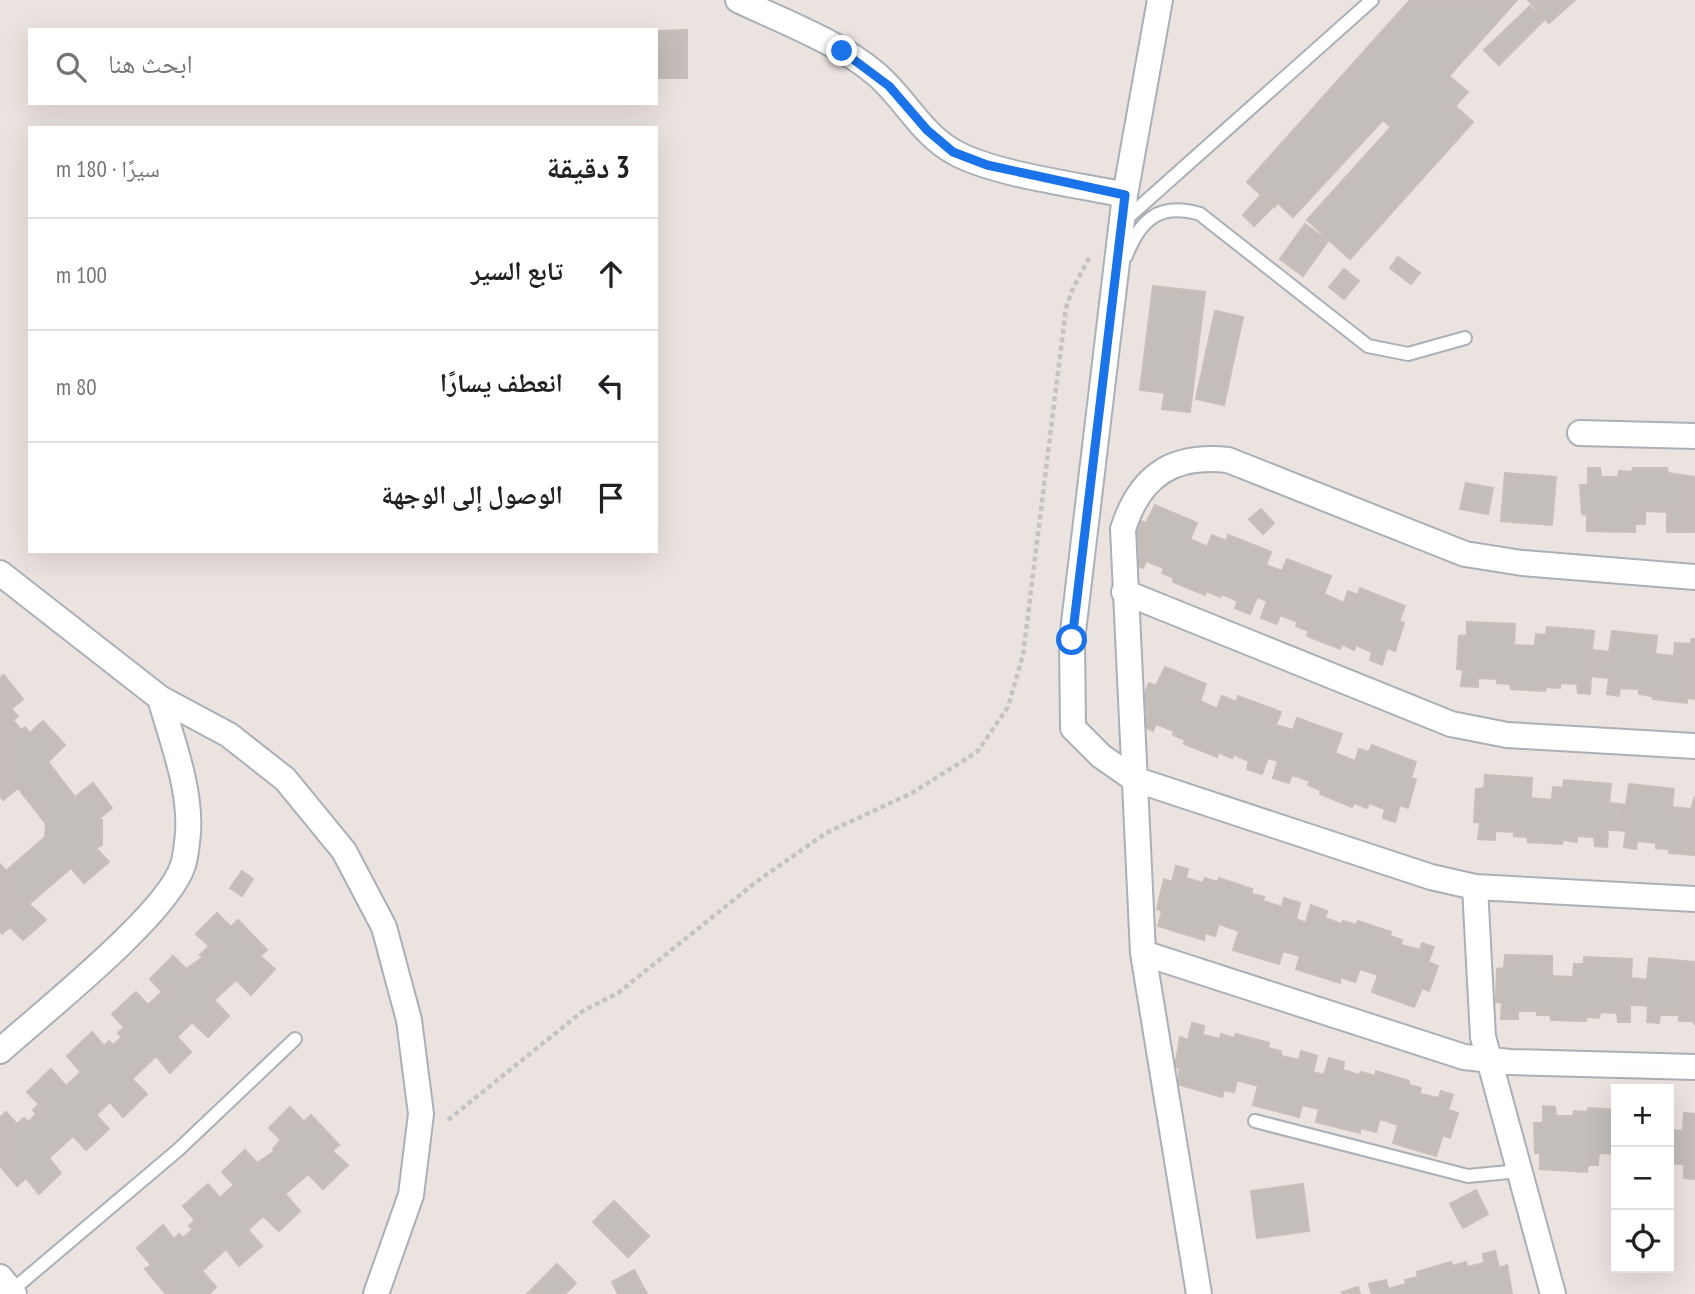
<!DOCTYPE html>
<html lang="ar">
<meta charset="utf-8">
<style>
body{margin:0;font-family:"PT Sans Narrow","Noto Naskh Arabic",sans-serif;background:#f6f6f6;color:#202124;direction:rtl}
.controls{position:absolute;right:21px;bottom:21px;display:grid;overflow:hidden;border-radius:0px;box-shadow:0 7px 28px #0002}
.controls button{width:63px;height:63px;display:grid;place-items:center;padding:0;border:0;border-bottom:2px solid #e0e0e0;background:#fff;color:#202124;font:35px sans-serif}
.stop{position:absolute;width:21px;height:21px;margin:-16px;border:5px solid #1a73e8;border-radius:50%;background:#fff}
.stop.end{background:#1a73e8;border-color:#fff;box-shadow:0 2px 7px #0008}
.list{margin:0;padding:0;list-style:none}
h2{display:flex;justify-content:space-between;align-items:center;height:91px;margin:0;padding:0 28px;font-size:30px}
h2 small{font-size:23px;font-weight:400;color:#757577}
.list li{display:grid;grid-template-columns:46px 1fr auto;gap:21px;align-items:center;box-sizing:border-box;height:112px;padding:0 28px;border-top:2px solid #e0e0e0}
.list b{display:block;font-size:26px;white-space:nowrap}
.list em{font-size:23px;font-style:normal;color:#757577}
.icon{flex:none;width:38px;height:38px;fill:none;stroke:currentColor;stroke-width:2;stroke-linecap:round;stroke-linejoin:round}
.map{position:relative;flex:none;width:1695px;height:1294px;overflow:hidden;direction:ltr}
.search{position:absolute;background:#fff;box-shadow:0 7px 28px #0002;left:28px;top:28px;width:630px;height:77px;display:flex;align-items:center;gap:18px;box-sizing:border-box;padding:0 24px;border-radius:0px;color:#757577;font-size:26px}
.panel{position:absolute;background:#fff;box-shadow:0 7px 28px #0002;left:28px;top:126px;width:630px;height:427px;border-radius:0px;direction:rtl}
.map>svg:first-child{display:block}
.building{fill:#c4beba;stroke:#c7bfb8;stroke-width:2}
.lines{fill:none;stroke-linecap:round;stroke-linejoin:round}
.service-casing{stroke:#abb0b6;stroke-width:16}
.minor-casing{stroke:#abb0b6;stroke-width:28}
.path{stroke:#c4c4c4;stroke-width:4.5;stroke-dasharray:5 3.5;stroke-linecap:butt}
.service{stroke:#fff;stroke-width:12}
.minor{stroke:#fff;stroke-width:24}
.route{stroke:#1a73e8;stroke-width:9}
</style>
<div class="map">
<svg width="1695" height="1294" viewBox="0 0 1695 1294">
<rect width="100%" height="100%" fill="#ebe3df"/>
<path class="building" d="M1410,0H1517L1449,76L1468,92L1455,106L1473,122L1350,259L1307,220L1391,127L1383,120L1293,217L1278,203L1274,207L1247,182Z
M1528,0H1575L1549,23Z
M1530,6L1544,20L1499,65L1484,50Z
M687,30V78H656V31Z
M1260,196L1272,208L1254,226L1243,215Z
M1305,224L1328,241L1303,276L1280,259Z
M1398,257L1420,273L1411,284L1390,268Z
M1344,269L1359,281L1344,299L1329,287Z
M1153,286L1205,292L1190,412L1162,409L1165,393L1140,390Z
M1215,311L1243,317L1224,405L1196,399Z
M1588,468H1600L1601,477H1618L1619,471L1632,472L1633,468H1667L1668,473L1695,477V532H1667V512L1645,511V524H1635V532L1587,531V515L1582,514L1580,485H1588Z
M1505,473L1556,477L1552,525L1501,521Z
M1466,483L1493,488L1488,514L1460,509Z
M1155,505L1197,523L1190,539L1207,547L1212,535L1227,541L1228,535L1271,552L1266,565L1282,571L1287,559L1331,576L1324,594L1344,603L1348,591L1358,595L1360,588L1405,606L1399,621L1404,623L1395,651L1387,648L1382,665L1370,660L1372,652L1356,645L1354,650L1342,644L1340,649L1307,636L1309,631L1296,626L1298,622L1280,615L1277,624L1261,618L1267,601L1257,597L1250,614L1235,608L1238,601L1222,594L1220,597L1207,591L1205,595L1173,582L1174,578L1162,573L1164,568L1146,561L1143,568L1131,563L1138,549L1129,544L1139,520L1146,523Z
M1261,509L1274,523L1263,534L1249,519Z
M1467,622L1515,624L1514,645L1535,646L1536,634L1546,635L1547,627L1594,631L1592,650L1601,651L1599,677L1591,676L1590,694L1578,693L1577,684L1560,683V688L1546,687L1545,691L1511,689L1510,684L1497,683V679L1478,678V687L1461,686L1463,670L1457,669L1459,636L1467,635Z
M1612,631L1657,636L1655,654L1674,656L1675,643L1691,644V639H1695V699L1687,698V703L1653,699L1652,696L1639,694V689L1620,688L1619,696L1607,694L1609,678L1599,677L1601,651L1609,652Z
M1165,667L1206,684L1200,701L1217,709L1222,696L1237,702L1238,696L1281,712L1276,725L1293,730L1297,718L1342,734L1335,753L1355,761L1359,749L1369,752L1372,745L1416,762L1411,778L1416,779L1408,808L1400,805L1395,822L1383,818L1385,809L1369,803L1367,808L1354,803L1352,807L1320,794L1321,790L1308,785L1310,781L1292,775L1289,783L1273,778L1278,761L1268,758L1262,774L1247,769L1249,761L1233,754L1232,758L1218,752L1217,757L1184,744L1185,740L1173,735L1174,731L1156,724L1153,731L1142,726L1148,711L1139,707L1149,683L1156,686Z
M4,675L23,699L11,709L18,716L13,720L21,730L25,727L30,733L43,721L65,745L48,762L75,797L93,783L112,808L97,820H102V845L96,848L109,862L84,883L71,868L29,904L46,920L23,940L10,927L2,934L0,930V864L6,871L45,837L46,824L18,788L3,800L0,796V678Z
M1485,775L1532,778L1531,798L1552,800L1553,787L1563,788L1564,780L1611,784L1609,803L1619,804L1616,830H1608L1607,847L1595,846L1594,837L1577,836V842L1563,840L1562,844L1528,842L1527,837L1514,836V832L1495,831V840L1478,839L1480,823L1474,822L1476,789L1484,788Z
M1629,784L1674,789L1672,807L1691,809L1695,796V855L1669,853V849L1656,848V843L1637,841L1636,849L1624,847L1626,831L1616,830L1619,804L1626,805Z
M1176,866L1188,869L1186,878L1203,883L1205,878L1218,882L1219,878L1252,889V894L1264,897L1263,901L1282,907L1284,898L1300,903L1296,919L1306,923L1311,905L1327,911L1325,918L1341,924L1343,921L1356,925L1358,921L1391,932L1390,936L1402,940L1401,945L1420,950L1422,943L1434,947L1428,962L1438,966L1429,991L1422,988L1414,1007L1372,992L1378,975L1360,969L1355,982L1340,977V983L1296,969L1300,956L1283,951L1279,964L1233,950L1239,931L1219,924L1215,936L1205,933L1204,940L1158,926L1162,911L1157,909L1164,879L1172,882Z
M242,871L253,879L242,896L230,888Z
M217,913L231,927L238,920L267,950L260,956L275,969L251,995L236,980L214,1000L229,1016L208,1037L192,1022L177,1037L191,1052L170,1073L156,1056L132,1079L147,1094L123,1117L110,1102L96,1115L109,1129L86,1150L73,1136L49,1158L61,1173L39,1194L26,1178L17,1186L0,1166V1118L6,1112L17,1124L24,1118L29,1122L36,1114L33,1110L39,1104L27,1092L51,1069L66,1086L81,1072L67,1056L92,1032L104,1046L109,1041L113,1045L122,1037L118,1033L124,1027L112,1014L136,992L148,1005L162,992L150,979L173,956L186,969L203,957L200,955L209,946L196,934Z
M1505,955L1552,956V976L1573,977L1574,964H1584V957L1632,959L1631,978L1640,979L1638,1005H1630V1022H1618L1617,1013L1600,1012L1599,1018L1586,1017V1021L1551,1020L1550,1015H1537V1011H1518V1019H1501L1502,1003L1496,1002L1497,969L1504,968Z
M1649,958L1695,962V1025L1693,1021H1679V1015H1660L1659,1023L1647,1022L1648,1006L1638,1005L1640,979L1647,980Z
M1192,1023L1204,1026L1203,1035L1220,1039L1221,1034L1234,1038L1236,1034L1269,1043L1268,1048L1281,1051V1056L1299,1060L1301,1051L1317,1056L1313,1072L1324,1075L1329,1058L1344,1062L1343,1070L1359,1075L1361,1072L1375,1076L1376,1071L1409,1081V1085L1421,1088L1420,1094L1439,1098L1441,1091L1453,1095L1448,1110L1458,1113L1450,1138L1443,1135L1436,1156L1393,1143L1398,1125L1380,1119L1376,1132L1360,1128V1133L1316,1122L1319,1109L1302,1105L1299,1117L1253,1105L1258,1086L1237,1080L1234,1092L1224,1090L1222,1097L1177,1084L1180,1068L1175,1067L1180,1037L1188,1040Z
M1543,1106L1555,1107L1556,1116H1573L1574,1111L1587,1112L1588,1108L1616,1110V1154L1599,1153L1598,1165H1588L1587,1172L1540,1169V1153H1535L1534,1123H1543Z
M290,1107L304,1122L311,1115L339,1145L332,1151L348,1165L323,1189L308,1174L285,1194L300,1211L279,1231L263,1216L248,1230L262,1246L239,1266L226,1249L202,1271L216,1287L209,1294H166L145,1269L151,1265L137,1248L163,1225L174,1239L179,1234L183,1238L193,1229L189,1226L195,1220L183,1206L208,1184L220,1198L234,1185L222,1172L245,1150L257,1163L275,1151L273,1149L281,1140L269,1128Z
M1669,1113H1672V1130L1683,1131L1684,1113L1695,1114V1179L1684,1178V1164H1669Z
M1303,1184L1309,1231L1257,1238L1251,1191Z
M1476,1190L1488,1214L1463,1228L1450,1204Z
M614,1201L649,1236L628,1257L593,1222Z
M1495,1251L1499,1268L1507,1265L1512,1294H1372L1369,1284L1386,1280L1388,1289L1406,1284L1405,1280L1418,1277L1417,1272L1451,1262L1453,1266L1466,1262L1467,1267L1484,1263L1483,1254Z
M557,1264L576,1283L565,1294H527Z
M634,1270L647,1294H618L612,1282Z
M1358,1287L1360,1294H1343L1342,1292Z"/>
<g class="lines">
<defs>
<path id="service" d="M1125,220L1372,0
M1126,256C1140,220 1159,202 1200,214L1368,346L1408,354L1465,338
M1255,1121L1468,1176L1519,1171
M10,1292L178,1150L295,1039"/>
<path id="minor" d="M738,0C784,22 836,41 875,73C904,97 921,134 954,152C992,174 1079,185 1125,195
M1160,0L1125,195L1072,640L1073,728L1101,756L1134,779L1431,877L1475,887L1695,899
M1580,433L1695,436
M0,573L160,698L229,735L285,779L344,851L384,927L409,1020L421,1114L411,1195L376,1294
M1124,592L1451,724L1507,735L1695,746
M1475,887L1483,1037L1553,1294
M1143,953L1464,1057L1510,1062L1695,1067
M0,1051C42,1013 168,914 183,865C186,856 187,843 188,833C191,788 172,741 160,698
M0,1277L14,1294
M1199,1294L1143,953L1123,529C1140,476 1172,454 1228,460L1465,554L1522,563L1695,577"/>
</defs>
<use href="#service" class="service-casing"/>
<use href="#minor" class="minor-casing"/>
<path class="path" d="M448,1120L583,1011L618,993L756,882L826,833L912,793L977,752L1008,707L1023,655L1066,308L1073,288L1090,256"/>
<use href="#service" class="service"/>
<use href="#minor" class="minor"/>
</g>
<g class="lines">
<path class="route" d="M842,51L889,86L927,130L953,152L987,165L1125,195L1072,640"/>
</g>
</svg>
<div class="controls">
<button>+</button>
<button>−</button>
<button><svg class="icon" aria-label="locate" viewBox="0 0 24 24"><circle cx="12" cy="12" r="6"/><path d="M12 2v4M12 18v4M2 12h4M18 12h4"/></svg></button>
</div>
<div class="stop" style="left:1072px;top:640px"></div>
<div class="stop end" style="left:842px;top:51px"></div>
<div class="search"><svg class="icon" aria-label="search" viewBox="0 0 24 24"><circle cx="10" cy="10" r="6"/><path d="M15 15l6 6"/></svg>ابحث هنا</div>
<section class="panel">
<h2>3 دقيقة<small>سيرًا · 180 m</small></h2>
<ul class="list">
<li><svg class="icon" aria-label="ahead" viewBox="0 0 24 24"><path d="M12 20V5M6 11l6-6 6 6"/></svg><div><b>تابع السير</b></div><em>100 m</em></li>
<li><svg class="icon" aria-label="left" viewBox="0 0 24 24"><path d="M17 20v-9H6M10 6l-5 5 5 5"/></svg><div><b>انعطف يسارًا</b></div><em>80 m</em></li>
<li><svg class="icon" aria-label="arrive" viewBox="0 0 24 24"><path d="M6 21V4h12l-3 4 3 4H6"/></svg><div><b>الوصول إلى الوجهة</b></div></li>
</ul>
</section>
</div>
